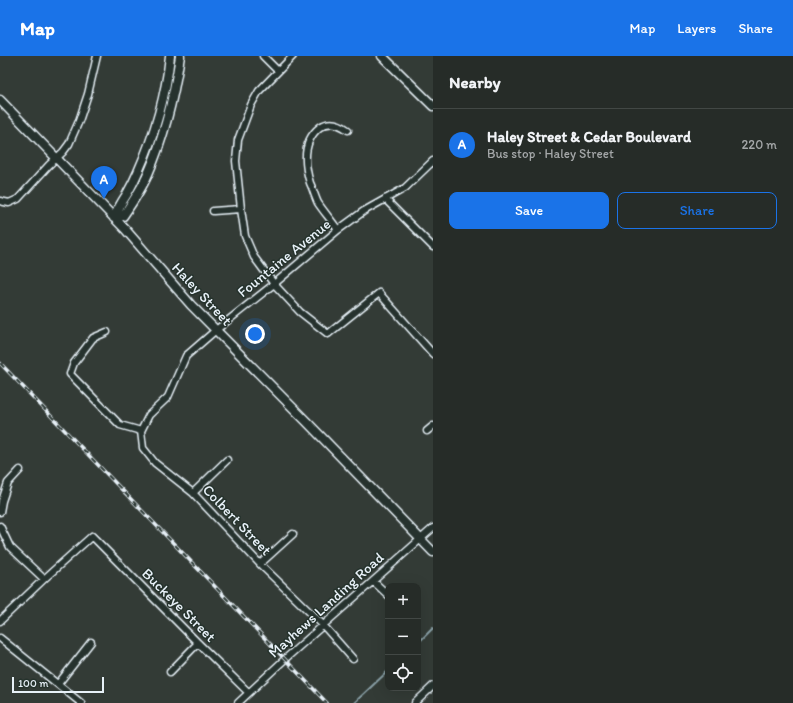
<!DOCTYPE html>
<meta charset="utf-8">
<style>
body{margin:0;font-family:Itim,sans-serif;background:#2e3430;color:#f1f3f6}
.controls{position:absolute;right:12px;bottom:12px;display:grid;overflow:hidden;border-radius:8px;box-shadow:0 4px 16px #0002}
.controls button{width:36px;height:36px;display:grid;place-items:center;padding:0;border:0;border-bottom:1px solid #424845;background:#262c28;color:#f1f3f6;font:20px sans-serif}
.scale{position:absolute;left:12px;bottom:10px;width:92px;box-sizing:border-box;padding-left:4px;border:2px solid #e8f1f8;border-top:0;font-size:11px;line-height:14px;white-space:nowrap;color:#e8f1f8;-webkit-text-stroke:3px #26332d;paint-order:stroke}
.you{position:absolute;left:255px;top:278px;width:14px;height:14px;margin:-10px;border:3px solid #fff;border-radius:50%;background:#1a73e8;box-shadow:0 0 0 6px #1a73e833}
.badge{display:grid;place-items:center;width:26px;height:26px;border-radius:50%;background:#1a73e8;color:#fff;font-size:13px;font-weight:700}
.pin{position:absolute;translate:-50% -33px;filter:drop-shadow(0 1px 2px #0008)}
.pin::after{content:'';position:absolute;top:21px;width:14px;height:12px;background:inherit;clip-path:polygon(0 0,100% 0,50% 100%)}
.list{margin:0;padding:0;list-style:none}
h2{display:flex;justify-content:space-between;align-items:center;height:52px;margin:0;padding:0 16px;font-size:17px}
h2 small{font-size:13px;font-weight:400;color:#a4a7a8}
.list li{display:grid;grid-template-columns:26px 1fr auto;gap:12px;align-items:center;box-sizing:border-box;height:72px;padding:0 16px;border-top:1px solid #424845}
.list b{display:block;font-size:15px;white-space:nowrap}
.list p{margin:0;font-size:13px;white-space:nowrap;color:#a4a7a8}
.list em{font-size:13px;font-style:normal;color:#a4a7a8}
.actions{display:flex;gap:8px;padding:12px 16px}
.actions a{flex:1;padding:9px 0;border:1px solid #1a73e8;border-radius:8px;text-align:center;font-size:14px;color:#1a73e8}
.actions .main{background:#1a73e8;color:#fff}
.icon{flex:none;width:22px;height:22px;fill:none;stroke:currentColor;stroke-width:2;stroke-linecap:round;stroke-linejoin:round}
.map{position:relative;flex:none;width:433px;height:647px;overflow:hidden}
header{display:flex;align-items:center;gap:24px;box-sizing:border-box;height:56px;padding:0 20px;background:#1a73e8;color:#fff}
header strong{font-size:19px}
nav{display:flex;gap:22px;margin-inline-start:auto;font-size:14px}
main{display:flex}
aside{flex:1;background:#262c28}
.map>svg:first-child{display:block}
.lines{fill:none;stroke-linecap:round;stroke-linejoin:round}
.stream{stroke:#8aa1a8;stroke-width:2}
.street-casing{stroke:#e8f1f8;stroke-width:9}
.secondary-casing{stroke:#e8f1f8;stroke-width:11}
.street{stroke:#26332d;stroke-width:6}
.secondary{stroke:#26332d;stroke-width:8}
.rail-casing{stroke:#e8f1f8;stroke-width:3.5}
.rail{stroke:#26332d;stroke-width:2;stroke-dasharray:6;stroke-linecap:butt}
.labels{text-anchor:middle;stroke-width:3;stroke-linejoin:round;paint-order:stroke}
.street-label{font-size:15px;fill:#e8f1f8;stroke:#26332d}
</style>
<header>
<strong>Map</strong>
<nav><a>Map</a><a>Layers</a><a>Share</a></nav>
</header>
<main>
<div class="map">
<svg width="433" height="647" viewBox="0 0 433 647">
<rect width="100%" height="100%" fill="#333b36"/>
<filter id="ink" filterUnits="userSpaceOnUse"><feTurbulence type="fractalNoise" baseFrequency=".025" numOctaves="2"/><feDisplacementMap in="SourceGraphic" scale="8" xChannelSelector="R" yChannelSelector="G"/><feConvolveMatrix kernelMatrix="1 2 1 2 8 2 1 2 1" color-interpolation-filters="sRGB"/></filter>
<g filter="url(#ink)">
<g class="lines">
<path class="stream" d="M418,587L433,572
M354,647L388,615"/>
<defs>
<path id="street" d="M263,0L278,15
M293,0L259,35L251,49L238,84L236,105L241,153L245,180L254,201L274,228L300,256L328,278L379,237L433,298
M385,143L433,191
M0,145L9,147L18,143L49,109L63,96L69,88L79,65L88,38L97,0
M213,155L241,153
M338,174C332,165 324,156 318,147C315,141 313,133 310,127C304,107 302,85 320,71C330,64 340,68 348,74
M107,276L93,282L74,307L70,318L120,369L141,375
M141,375L149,359L168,341L186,300L216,274L274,228L338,174L364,155L405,132L433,105
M141,375L143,392L155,407L193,437L260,508L323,569L353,603
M427,375L433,370
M193,437L227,404
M0,456L2,445L8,427L20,414
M0,470L10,491L44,523
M260,508L293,478
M373,525L388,539
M0,565L44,523L92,480L198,587L248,636
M0,582L81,647
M170,616L198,587
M58,628L91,586
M238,647L285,603L433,472
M415,647L433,630"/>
<path id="secondary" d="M382,0L433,50
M0,44L125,173L191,249L307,366L433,496
M114,162L123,160C132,147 142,132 148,118C164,82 174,39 180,0
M114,162C118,152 121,147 127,138C131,131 135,123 138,116C154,80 166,39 170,0"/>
</defs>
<use href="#street" class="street-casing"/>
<use href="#secondary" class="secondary-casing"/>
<use href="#street" class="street"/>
<use href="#secondary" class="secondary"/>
<defs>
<path id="rail" d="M0,307L327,647"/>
</defs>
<use href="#rail" class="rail-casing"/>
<use href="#rail" class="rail"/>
</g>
</g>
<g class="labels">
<g class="street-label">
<text transform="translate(284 202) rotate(-39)" y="5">Fountaine Avenue</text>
<text transform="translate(202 238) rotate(47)" y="5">Haley Street</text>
<text transform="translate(237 464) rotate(46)" y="5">Colbert Street</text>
<text transform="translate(179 549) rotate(45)" y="5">Buckeye Street</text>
<text transform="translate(326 549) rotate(-42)" y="5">Mayhews Landing Road</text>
</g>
</g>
</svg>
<div class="controls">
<button>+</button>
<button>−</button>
<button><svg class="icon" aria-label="locate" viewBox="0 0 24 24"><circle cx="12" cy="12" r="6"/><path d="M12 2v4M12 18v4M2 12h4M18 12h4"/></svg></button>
</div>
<div class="scale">100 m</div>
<div class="you"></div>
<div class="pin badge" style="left:104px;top:143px">A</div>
</div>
<aside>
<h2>Nearby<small></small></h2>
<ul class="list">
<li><span class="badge">A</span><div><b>Haley Street &amp; Cedar Boulevard</b><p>Bus stop · Haley Street</p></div><em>220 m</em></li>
</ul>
<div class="actions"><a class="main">Save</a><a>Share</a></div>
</aside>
</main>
